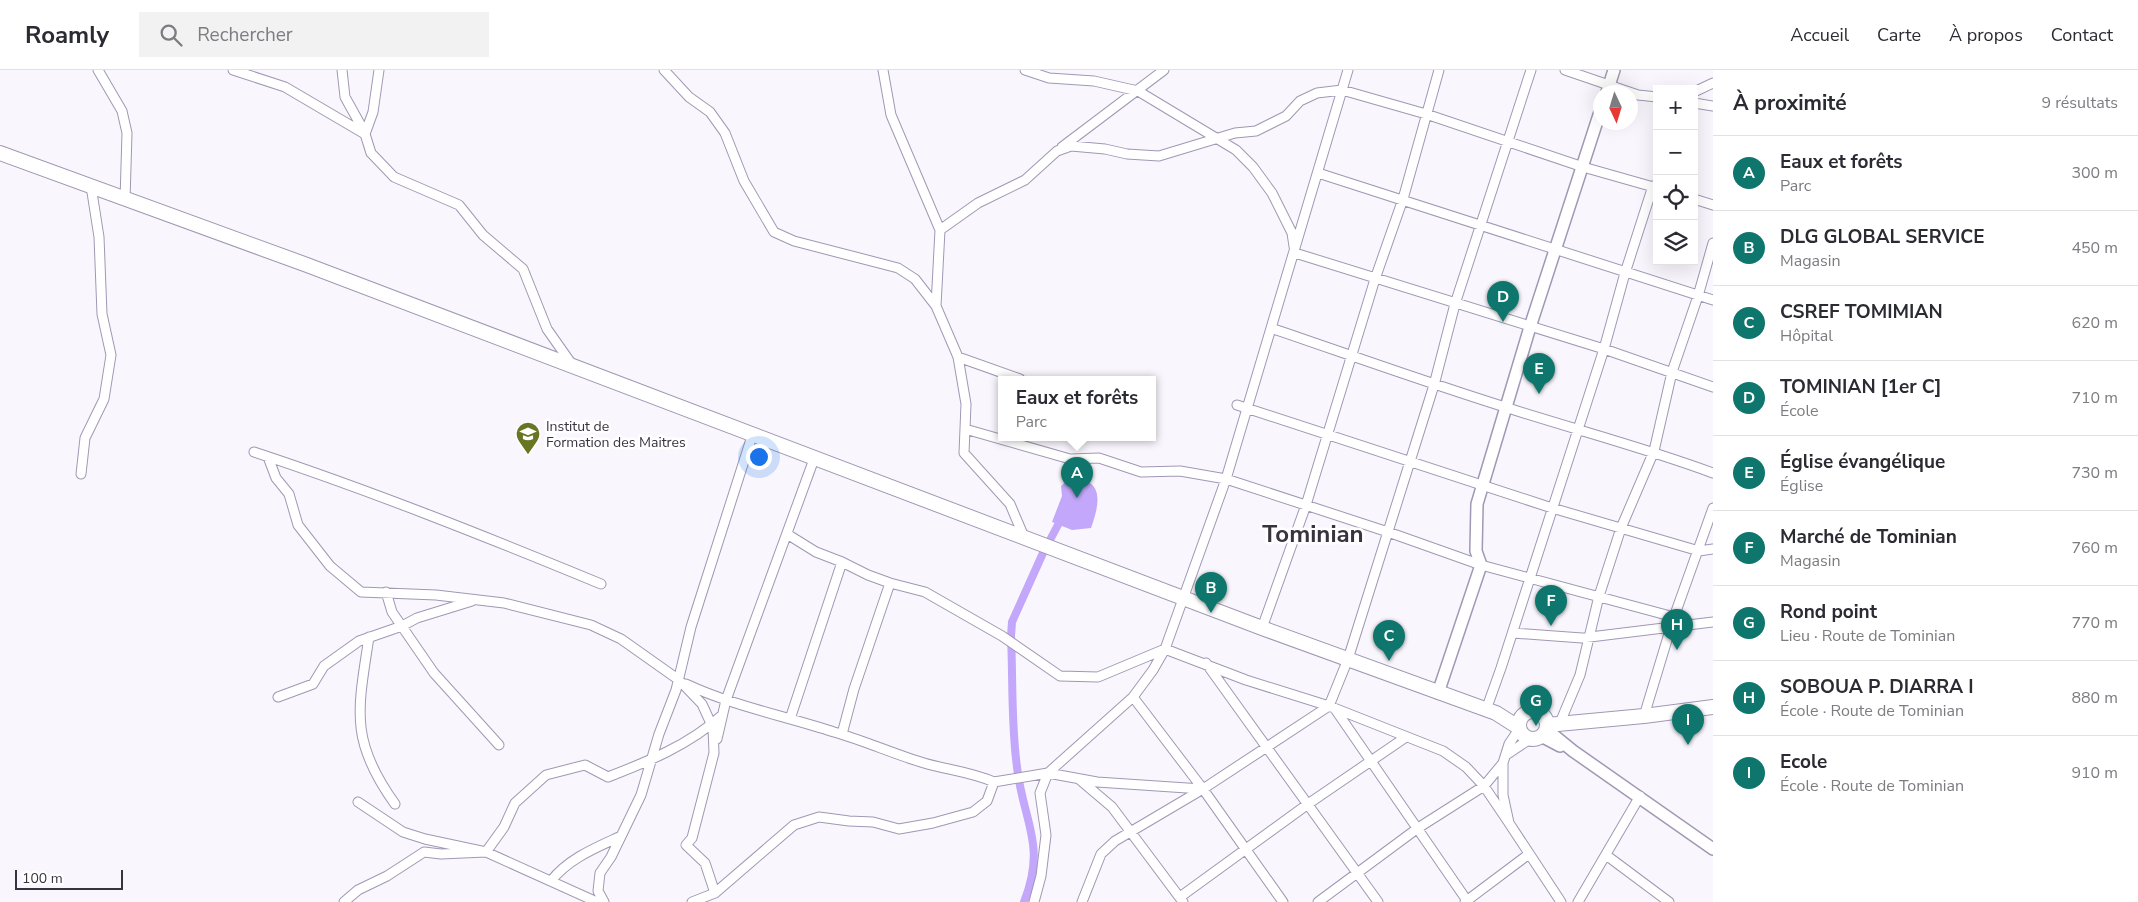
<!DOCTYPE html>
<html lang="fr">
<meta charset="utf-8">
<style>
body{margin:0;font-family:"Nunito Sans",sans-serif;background:#f2f2f3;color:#2b2b33}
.controls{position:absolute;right:15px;top:15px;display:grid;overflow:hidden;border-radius:0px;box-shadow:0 5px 20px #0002}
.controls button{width:45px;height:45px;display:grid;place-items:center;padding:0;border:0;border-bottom:1px solid #e1e1e2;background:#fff;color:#2b2b33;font:25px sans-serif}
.compass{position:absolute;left:1593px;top:15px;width:45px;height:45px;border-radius:50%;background:#fff;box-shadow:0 5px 20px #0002;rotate:176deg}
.scale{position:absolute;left:15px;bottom:12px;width:108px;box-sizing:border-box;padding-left:5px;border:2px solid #37333f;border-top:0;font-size:14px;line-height:18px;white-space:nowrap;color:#37333f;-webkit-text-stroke:4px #fff;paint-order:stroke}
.you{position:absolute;left:758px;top:386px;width:18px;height:18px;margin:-12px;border:4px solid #fff;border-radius:50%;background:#1a73e8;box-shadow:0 0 0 8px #1a73e833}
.badge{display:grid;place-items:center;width:32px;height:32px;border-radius:50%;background:#0f766e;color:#fff;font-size:16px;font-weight:700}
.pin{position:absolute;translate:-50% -41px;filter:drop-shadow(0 1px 2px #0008)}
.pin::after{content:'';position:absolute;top:26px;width:18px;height:15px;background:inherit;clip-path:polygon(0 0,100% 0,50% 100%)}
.popup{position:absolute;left:998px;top:306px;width:158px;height:65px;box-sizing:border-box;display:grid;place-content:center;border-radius:0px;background:#fff;filter:drop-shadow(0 1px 4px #0005);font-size:16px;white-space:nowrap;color:#7c7c81}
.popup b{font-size:19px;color:#2b2b33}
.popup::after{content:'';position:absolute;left:50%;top:100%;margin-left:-10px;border:10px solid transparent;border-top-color:#fff}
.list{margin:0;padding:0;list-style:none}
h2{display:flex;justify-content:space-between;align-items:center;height:65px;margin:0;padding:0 20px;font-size:21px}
h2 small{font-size:16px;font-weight:400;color:#7c7c81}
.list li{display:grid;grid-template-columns:32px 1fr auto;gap:15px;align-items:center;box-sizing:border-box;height:75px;padding:0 20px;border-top:1px solid #e1e1e2}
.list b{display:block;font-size:19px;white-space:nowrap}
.list p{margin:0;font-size:16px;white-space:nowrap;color:#7c7c81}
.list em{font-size:16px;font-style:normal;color:#7c7c81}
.icon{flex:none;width:28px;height:28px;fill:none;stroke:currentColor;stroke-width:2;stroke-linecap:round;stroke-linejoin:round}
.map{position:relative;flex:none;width:1713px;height:832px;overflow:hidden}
header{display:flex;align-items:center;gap:30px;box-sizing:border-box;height:70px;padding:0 25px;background:#fff;border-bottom:1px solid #e1e1e2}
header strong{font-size:24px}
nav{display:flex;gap:28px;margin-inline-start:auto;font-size:18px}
.search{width:350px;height:45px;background:#f2f2f3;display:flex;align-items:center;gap:12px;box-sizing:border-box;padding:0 18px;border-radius:0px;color:#7c7c81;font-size:19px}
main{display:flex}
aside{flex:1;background:#fff}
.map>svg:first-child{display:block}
.water{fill:#c3a7fa}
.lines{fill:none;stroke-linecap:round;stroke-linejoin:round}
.canal{stroke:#c3a7fa;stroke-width:8}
.minor-casing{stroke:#a098b4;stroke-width:11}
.tertiary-casing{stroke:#a098b4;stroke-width:14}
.primary-casing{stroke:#a098b4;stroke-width:16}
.minor{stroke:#fff;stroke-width:9}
.tertiary{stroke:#fff;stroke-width:11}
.primary{stroke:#fff;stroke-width:14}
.labels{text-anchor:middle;stroke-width:5;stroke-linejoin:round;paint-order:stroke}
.poi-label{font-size:14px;fill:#37333f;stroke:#fff;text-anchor:start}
.town-label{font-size:24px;font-weight:bold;fill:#37333f;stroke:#fff}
</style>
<header>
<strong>Roamly</strong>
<div class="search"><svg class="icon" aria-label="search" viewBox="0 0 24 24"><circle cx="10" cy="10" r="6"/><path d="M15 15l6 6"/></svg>Rechercher</div>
<nav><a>Accueil</a><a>Carte</a><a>À propos</a><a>Contact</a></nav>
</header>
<main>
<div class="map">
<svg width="1713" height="832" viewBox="0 0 1713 832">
<rect width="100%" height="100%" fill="#f9f7fd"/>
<path class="water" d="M1069,409C1105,407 1100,433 1091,458L1072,460L1052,452L1062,426L1061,416Z"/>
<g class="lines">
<path class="canal" d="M1050,470L1060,451
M1024,832C1047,774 1023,752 1017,697C1011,654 1013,609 1011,566L1012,552L1043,483"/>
<defs>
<path id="minor" d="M98,0L122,41L127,63L125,130
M233,0L285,17L365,64
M342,0L345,27L365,63
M379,0L373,42L365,64L371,83L394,107L459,135L483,165L523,199L547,259L573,296
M664,0L689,27L710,42L725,63L744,111L774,162L794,171L898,198L915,209L936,236
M883,0L891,45L940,160L936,236L958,287L966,334L964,383L1010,434L1024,467
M1025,0L1049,8L1094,11L1138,21L1236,80L1253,97L1272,123L1292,163L1295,183L1604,279L1713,317
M1565,0L1638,25L1657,27
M1694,22L1713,13
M1694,33L1713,36
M1062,77L1164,0
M1318,103L1713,230
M1694,129L1713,135
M940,160L978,133L1025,110L1057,81L1071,76L1105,79L1127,84L1159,86L1235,63L1256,61L1286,46L1300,31L1317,23L1342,20L1426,44L1583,97L1657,118
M1271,258C1350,285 1428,313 1508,338C1576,360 1646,378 1713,403
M958,287L1020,309
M1237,335L1552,438L1699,481L1713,479
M965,359L1070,389L1099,388L1141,402L1180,401L1226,409L1388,462L1481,495L1674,547
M254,382C372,421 487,467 601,514
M268,387L276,408L289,424L298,455L330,496L361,522L436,525L504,533L591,555L621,569L679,610L702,634L713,658L714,683L692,768L686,775L705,793L715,823
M81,404L85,368L104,329L111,285L102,244L99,167L91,116
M787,464L816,482L842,492L868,505L890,513L925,522L1002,566L1060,606L1098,607L1165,579L1246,610L1329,636L1443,681L1466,697L1484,716L1509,753
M386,522L392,542L434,603L499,675
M1262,558L1306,435L1375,209L1403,129L1439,0
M1513,563L1582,568L1713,552
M369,567C358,640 349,670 395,734
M1206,593L1378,832
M686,614C733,636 785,646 834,662C865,671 894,684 924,693C948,700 971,702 994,712
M278,627L313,614L324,596L359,571L402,556L417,548L472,531
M1133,627L1203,719L1283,832
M1335,639L1468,832
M1486,640L1501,598L1604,279L1625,203L1653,116
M1644,646L1674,547L1713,438
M1562,648L1580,605L1599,526L1621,458L1654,381L1672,302L1698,226L1713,173
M790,649L842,492
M842,664L854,619L890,513
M717,669L726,630L814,389
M1506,685L1530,669
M1503,694V725L1509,753L1561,832
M1079,709L1112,737L1183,832
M358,732L403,762L425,769L486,782L597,832
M1606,785L1669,832
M551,811C568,789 595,778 619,767
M1180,827L1308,734L1406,667
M344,832L358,820L387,806L424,782L441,784L486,782L504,757L515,733L546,705L585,695L608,707C647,692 689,675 721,646
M604,832L598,821L600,803L611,787L641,725L659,664L676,620L691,557L752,366
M692,832L715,823L794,755L819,747L849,751L873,752L899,759L933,753L973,742L987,731L994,712L1048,703L1097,712L1202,719
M1034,832L1041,806L1046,765L1040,723L1048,703L1133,627L1153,600L1165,579L1226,409L1348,0
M1082,832L1101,784L1115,771L1203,719L1329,636L1348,589L1434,315L1455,234L1531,0
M1318,832L1418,758L1484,716L1503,693L1509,674L1519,659
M1465,832L1529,784
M1578,832L1640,726"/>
<path id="tertiary" d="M1607,22L1614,0
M1438,623L1481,495L1476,481L1477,434L1530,257L1600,42
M1546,659L1573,681L1713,779
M1541,666L1560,676"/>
<path id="primary" d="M0,83L307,195L1262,558L1496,643L1518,657
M1519 655a14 14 0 1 1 28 0a14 14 0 1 1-28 0Z
M1547,655L1644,646L1713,637"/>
</defs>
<use href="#minor" class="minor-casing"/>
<use href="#tertiary" class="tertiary-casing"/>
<use href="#primary" class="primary-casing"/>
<use href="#minor" class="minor"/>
<use href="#tertiary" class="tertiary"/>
<use href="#primary" class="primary"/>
</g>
<defs>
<symbol id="school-pin" viewBox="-11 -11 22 30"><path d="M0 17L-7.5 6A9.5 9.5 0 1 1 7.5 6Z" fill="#667623" stroke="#fff"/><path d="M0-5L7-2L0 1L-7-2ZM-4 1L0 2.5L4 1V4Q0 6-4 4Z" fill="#fff"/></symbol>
</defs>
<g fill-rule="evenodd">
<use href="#school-pin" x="514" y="350" width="28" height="38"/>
</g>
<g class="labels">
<g class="poi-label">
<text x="546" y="361">Institut de<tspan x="546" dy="16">Formation des Maitres</tspan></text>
</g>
<g class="town-label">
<text x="1313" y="472">Tominian</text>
</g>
</g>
</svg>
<div class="controls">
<button>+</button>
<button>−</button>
<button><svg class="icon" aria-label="locate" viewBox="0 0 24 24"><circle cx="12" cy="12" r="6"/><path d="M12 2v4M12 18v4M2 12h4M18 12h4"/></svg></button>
<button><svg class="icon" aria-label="layers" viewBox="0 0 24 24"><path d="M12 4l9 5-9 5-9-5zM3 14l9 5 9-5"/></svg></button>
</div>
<svg class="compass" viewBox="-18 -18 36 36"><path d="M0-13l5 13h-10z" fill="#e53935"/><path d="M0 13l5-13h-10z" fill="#7c7c81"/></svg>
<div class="scale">100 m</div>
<div class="you"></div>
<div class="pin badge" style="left:1077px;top:428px">A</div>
<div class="popup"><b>Eaux et forêts</b>Parc</div>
<div class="pin badge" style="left:1211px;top:543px">B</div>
<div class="pin badge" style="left:1389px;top:591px">C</div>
<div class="pin badge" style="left:1503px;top:252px">D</div>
<div class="pin badge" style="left:1539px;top:324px">E</div>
<div class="pin badge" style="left:1551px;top:556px">F</div>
<div class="pin badge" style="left:1536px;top:656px">G</div>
<div class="pin badge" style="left:1677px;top:580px">H</div>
<div class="pin badge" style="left:1688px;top:675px">I</div>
</div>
<aside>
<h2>À proximité<small>9 résultats</small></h2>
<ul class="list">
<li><span class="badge">A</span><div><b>Eaux et forêts</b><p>Parc</p></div><em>300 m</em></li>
<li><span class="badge">B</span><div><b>DLG GLOBAL SERVICE</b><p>Magasin</p></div><em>450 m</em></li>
<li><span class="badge">C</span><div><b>CSREF TOMIMIAN</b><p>Hôpital</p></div><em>620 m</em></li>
<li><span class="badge">D</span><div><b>TOMINIAN [1er C]</b><p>École</p></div><em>710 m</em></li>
<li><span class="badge">E</span><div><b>Église évangélique</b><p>Église</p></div><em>730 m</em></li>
<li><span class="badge">F</span><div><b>Marché de Tominian</b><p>Magasin</p></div><em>760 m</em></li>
<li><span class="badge">G</span><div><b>Rond point</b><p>Lieu · Route de Tominian</p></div><em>770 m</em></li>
<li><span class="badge">H</span><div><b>SOBOUA P. DIARRA I</b><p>École · Route de Tominian</p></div><em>880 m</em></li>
<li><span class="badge">I</span><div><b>Ecole</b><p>École · Route de Tominian</p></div><em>910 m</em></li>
</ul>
</aside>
</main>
